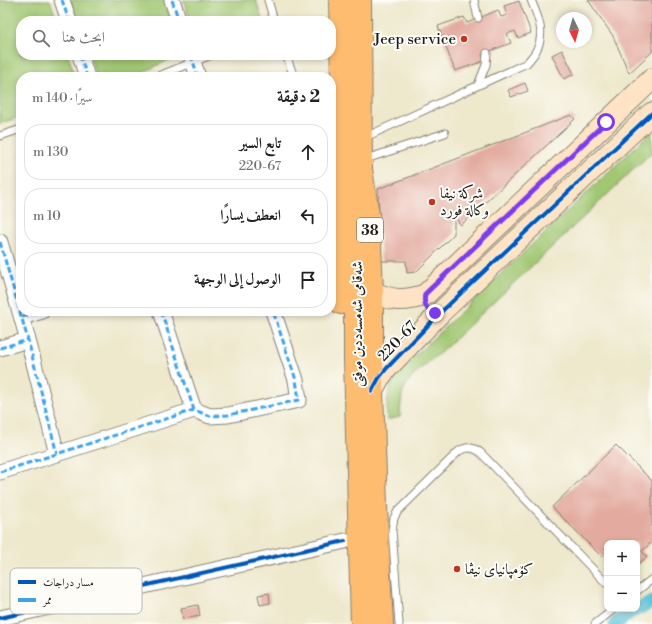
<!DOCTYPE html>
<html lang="ar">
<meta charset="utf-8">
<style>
body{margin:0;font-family:"Libre Bodoni",Amiri,serif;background:#f2f2f2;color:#222;direction:rtl}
.controls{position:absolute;right:12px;bottom:12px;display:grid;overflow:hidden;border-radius:8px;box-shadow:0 2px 6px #0003}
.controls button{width:36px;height:36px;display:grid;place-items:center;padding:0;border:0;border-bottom:1px solid #e0e0e0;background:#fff;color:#222;font:20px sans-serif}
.compass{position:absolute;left:556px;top:12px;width:36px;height:36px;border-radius:50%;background:#fff;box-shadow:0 2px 6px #0003;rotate:175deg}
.stop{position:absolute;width:12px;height:12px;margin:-9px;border:3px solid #7c3aed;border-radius:50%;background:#fff}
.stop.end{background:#7c3aed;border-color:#fff;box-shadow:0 1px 4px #0008}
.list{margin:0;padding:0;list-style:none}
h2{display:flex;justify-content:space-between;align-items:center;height:52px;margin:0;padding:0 16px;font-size:17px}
h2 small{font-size:13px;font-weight:400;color:#767676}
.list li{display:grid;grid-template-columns:26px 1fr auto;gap:12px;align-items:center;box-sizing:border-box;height:56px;margin:0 8px 8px;padding:0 8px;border:1px solid #e0e0e0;border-radius:16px}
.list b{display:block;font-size:15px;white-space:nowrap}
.list p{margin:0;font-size:13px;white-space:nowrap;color:#767676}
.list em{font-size:13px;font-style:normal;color:#767676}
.icon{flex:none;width:22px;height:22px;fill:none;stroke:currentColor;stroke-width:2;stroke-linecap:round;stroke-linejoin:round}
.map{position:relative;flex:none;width:652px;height:624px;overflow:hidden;direction:ltr}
.search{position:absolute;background:#fff;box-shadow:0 2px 6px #0003;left:16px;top:16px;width:320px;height:44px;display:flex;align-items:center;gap:10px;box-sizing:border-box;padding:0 14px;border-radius:16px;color:#767676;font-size:15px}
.panel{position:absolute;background:#fff;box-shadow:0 2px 6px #0003;left:16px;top:72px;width:320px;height:244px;border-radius:16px;direction:rtl}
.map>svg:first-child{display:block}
.green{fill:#a1c772;stroke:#5e7247}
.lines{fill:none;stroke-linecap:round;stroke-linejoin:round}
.canal{stroke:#5ac3d6;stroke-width:13}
.building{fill:#e3aa9f}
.lane-casing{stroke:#858274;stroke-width:9}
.street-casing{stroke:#858274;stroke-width:17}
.secondary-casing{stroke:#858274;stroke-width:23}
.primary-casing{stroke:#858274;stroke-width:24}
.highway-casing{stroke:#858274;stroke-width:24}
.lane{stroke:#fff;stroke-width:7}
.street{stroke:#fff;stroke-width:15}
.secondary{stroke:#fee4c5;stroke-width:21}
.primary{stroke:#fdbc6f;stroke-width:22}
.highway{stroke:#fdbc6f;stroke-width:22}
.quiet{stroke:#3da2ea;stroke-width:3;stroke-dasharray:6 3;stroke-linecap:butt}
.cycleway-casing{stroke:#fdfcf7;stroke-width:6}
.cycleway{stroke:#0057b8;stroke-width:4}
.route{stroke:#7c3aed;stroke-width:5}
.poi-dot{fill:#c8321e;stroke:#fdfcf7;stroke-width:1.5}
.labels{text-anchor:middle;stroke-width:4;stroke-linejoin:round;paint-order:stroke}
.shield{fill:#fdfcf7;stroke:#605f5e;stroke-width:1}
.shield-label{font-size:14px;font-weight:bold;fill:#1c1c1c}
.poi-label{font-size:15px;fill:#1c1c1c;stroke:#fdfcf7;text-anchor:start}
.street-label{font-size:15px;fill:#1c1c1c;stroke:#fdfcf7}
.key{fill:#fdfcf7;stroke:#bab9b5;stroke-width:1}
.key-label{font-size:11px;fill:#1c1c1c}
</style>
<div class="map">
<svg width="652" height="624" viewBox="0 0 652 624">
<rect width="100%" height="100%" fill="#fdfcf7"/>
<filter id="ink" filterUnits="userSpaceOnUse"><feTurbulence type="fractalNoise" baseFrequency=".025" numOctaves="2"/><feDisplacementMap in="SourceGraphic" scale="8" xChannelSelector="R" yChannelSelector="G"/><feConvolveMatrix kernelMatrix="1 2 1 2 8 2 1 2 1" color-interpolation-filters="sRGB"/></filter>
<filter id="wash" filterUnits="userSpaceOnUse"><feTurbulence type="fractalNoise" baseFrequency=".012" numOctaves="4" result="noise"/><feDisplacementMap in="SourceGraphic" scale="16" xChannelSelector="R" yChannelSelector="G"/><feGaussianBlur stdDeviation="0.9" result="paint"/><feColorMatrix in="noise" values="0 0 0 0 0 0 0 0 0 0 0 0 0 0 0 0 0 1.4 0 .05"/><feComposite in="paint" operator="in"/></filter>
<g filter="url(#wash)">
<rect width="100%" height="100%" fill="#eee8cc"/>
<path class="green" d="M0,0H50L57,21H21V55H68L75,77H21V116L0,124Z
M70,0H164L171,21H77Z
M183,0H256L263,21H191Z
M89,55H179L133,77H97Z
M652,131V152L441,352C427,364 407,377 402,395C401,403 400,410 400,417L387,420C386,406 387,392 394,379C396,374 400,370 404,366Z"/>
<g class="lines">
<path class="canal" d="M615,624L631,612L643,607L652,601"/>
</g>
<g id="blocks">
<path class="building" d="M588,0H652V52L629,73L613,36Z
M519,1L531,33L518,38L515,31L507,34L511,43L482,54L484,61L455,71L438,26L464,17L467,23L498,10L501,17L507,15L504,6Z
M562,50L574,74L564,79L552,55Z
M525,83L528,91L511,97L508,90Z
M571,115L575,119L461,225L454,216V234L416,272L407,273L406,261H381L378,189Z
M616,445L652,481V542L642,551L647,557L637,565V543H607V562L552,507Z
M269,593L270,603L260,605L258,595Z
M198,605L200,616L183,619L181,608Z"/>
</g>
</g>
<g filter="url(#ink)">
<use href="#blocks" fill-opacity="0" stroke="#858274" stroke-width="1"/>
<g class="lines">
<defs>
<path id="lane" d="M268,0L274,21
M474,0L478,18
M286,55L294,77
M156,77L211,55
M478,85L486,65L487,53
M0,136L21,129
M364,137L370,135L527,63C530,59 534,55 536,51C546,33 538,17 531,0
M363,159L372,157L445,133
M637,591L652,579
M399,624L392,530L394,518L398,511L459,451C467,446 474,447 481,453L607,584
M595,624L614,609"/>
<path id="street" d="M62,0L69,21
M172,0L179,21
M80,55L87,77
M191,55L198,77
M0,242L28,340L57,454
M161,311L194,410
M22,317L42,311
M0,348L28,340
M0,472L194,410L210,416L228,415L299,400L296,380L273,311
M0,618L345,541"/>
<path id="secondary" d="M372,292C393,301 403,302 425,295L652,79
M372,391L379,378L387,368L440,313L652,113"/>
<path id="primary" d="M340,0L342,81L340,240L341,303
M360,0L361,169L355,291V359L362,624"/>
<path id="highway" d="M361,169L369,221L372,292V391L377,532L382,624"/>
</defs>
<use href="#lane" class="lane-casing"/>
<use href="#street" class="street-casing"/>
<use href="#secondary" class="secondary-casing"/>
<use href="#primary" class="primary-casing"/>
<use href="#highway" class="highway-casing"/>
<use href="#lane" class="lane"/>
<use href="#street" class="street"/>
<use href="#secondary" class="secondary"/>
<use href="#primary" class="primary"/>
<use href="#highway" class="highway"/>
<path class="quiet" d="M62,0L69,21
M172,0L179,21
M80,55L87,77
M191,55L198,77
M0,242L28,340L57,454
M161,311L194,410
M22,317L42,311
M0,348L28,340
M0,472L194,410L210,416L228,415L299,400L296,380L273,311"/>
<defs>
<path id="cycleway" d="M372,391L379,378L387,368L440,313L652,113
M0,618L345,541"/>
</defs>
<use href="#cycleway" class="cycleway-casing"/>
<use href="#cycleway" class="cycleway"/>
</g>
</g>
<g class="lines" filter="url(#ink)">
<path class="route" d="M435,313C426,310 423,304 425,294L606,122"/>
</g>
<g class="poi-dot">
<circle cx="464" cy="39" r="4"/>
<circle cx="432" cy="202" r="4"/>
<circle cx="457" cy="569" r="4"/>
</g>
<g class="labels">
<rect class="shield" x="357" y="218" width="26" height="24" rx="3"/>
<g class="shield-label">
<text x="370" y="235">38</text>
</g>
<g class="poi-label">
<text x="456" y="44" text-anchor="end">Jeep service</text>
<text x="440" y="198">شركة نيفا<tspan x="440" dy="17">وكالة فورد</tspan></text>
<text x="465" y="574">کۆمپانیای نیڤا</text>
</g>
<g class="street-label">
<text transform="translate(357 324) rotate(-90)" y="5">شەقامی شەمسەددین موفتی</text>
<text transform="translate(397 341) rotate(-46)" y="5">220-67</text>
</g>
</g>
<rect x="10" y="568" width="132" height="46" rx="6" class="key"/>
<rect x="18" y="580" width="18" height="4" fill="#0057b8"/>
<rect x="18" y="598" width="18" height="4" fill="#3da2ea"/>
<g class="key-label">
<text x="43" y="586">مسار دراجات</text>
<text x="43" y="604">ممر</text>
</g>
</svg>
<div class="controls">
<button>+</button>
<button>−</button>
</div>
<svg class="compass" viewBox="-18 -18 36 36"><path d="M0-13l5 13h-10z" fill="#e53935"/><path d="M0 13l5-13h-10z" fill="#767676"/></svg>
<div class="stop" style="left:606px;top:122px"></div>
<div class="stop end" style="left:435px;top:313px"></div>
<div class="search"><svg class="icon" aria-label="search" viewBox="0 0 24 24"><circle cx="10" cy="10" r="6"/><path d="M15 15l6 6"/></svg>ابحث هنا</div>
<section class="panel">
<h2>2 دقيقة<small>سيرًا · 140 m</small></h2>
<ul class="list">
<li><svg class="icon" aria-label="ahead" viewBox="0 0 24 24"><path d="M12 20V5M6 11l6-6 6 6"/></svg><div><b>تابع السير</b><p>220-67</p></div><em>130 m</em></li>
<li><svg class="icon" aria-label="left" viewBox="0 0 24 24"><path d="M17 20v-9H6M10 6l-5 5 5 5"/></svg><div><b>انعطف يسارًا</b></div><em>10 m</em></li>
<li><svg class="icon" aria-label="arrive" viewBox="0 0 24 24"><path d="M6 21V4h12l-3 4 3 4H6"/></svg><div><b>الوصول إلى الوجهة</b></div></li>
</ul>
</section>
</div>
